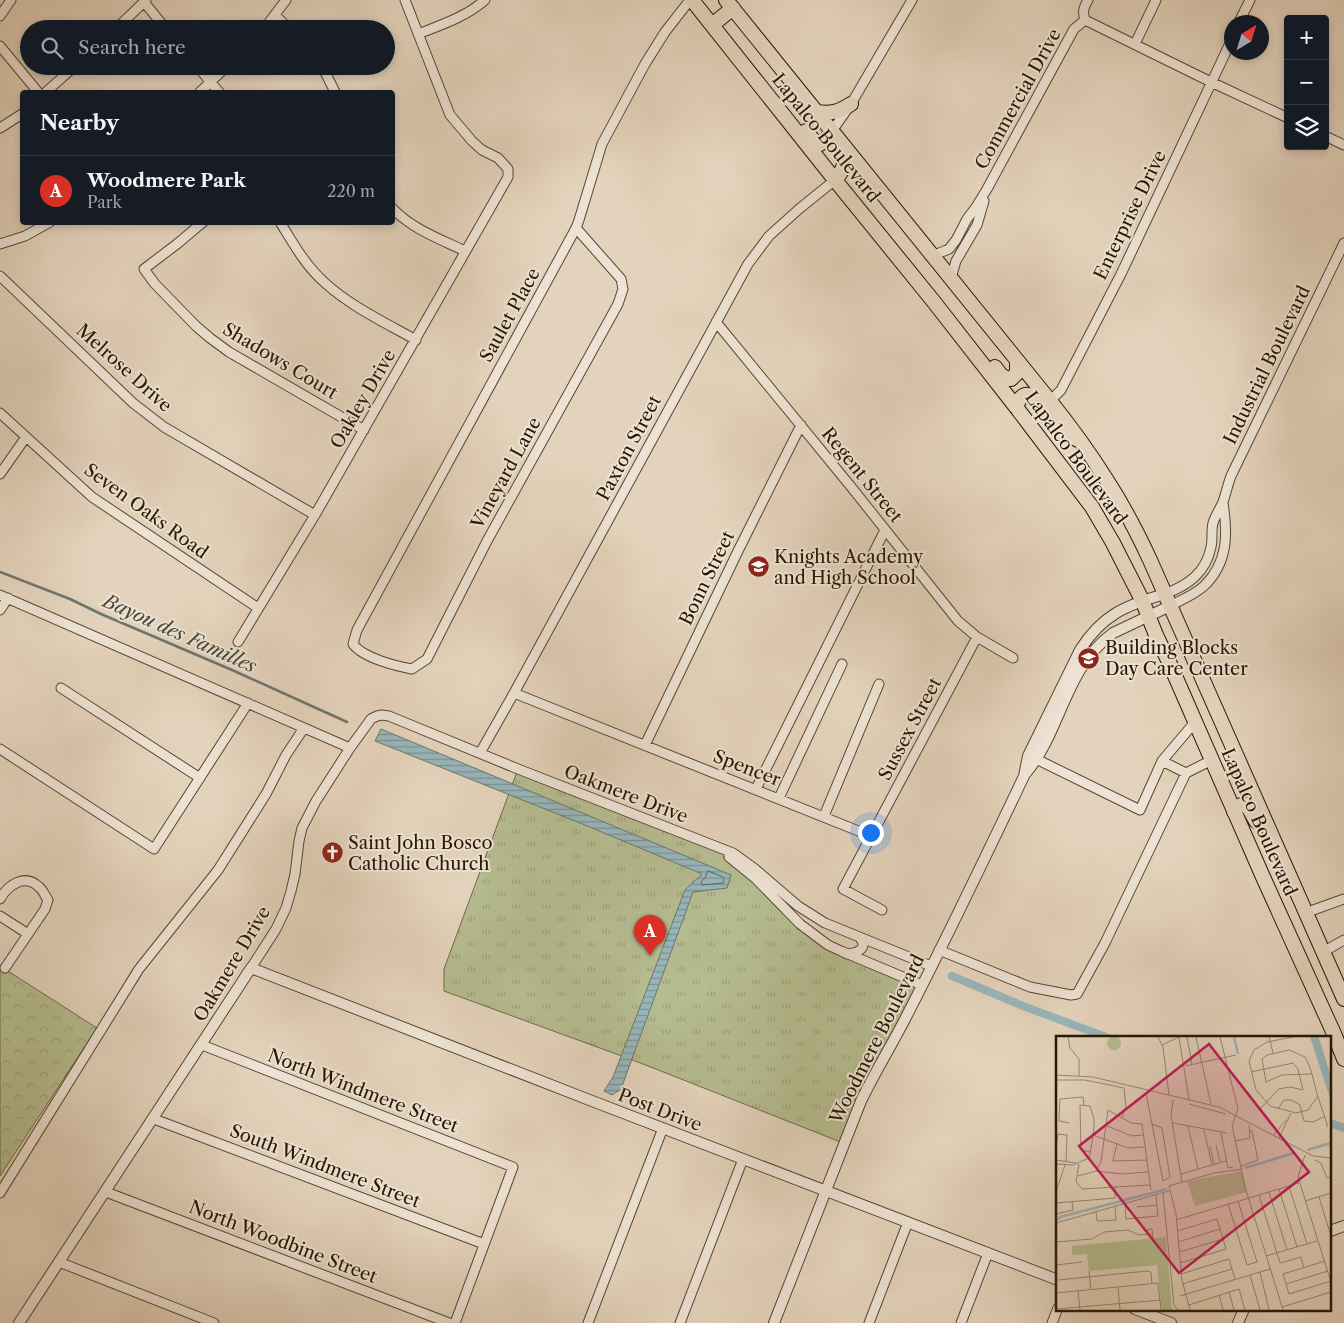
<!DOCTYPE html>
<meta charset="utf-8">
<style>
body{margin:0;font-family:"Libre Caslon Text",serif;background:#20242c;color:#f1f3f6}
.controls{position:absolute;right:15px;top:15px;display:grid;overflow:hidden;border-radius:5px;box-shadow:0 2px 8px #0003}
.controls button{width:45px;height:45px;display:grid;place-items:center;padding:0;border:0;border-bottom:1px solid #363941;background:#171b24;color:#f1f3f6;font:25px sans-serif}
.compass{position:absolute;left:1224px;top:15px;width:45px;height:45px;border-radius:50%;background:#171b24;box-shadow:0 2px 8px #0003;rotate:38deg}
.you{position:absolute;left:870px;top:832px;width:18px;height:18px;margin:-12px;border:4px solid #fff;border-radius:50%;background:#1a73e8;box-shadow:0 0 0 8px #1a73e833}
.badge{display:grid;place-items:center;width:32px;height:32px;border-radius:50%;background:#d93025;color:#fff;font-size:16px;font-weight:700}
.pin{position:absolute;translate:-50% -41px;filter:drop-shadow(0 1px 2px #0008)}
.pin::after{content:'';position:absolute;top:26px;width:18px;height:15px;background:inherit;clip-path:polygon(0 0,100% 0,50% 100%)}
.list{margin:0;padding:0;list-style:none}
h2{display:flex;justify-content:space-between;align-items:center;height:65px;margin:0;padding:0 20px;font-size:21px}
h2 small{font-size:16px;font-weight:400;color:#9ea1a6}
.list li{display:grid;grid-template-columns:32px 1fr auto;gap:15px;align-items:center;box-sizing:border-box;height:70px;padding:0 20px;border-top:1px solid #363941}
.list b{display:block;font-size:19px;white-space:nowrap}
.list p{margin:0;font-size:16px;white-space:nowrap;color:#9ea1a6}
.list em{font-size:16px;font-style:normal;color:#9ea1a6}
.icon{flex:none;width:28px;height:28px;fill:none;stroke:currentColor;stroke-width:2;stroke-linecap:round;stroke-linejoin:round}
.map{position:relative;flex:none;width:1344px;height:1323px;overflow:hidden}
.search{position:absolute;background:#171b24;box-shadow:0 2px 8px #0003;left:20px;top:20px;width:375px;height:55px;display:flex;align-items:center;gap:12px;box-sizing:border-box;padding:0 18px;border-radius:28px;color:#9ea1a6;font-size:19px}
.panel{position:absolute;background:#171b24;box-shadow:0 2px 8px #0003;left:20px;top:90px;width:375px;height:135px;border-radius:5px}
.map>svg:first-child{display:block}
.forest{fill:url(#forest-crowns);stroke:#6e6a49}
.park{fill:url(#park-tufts);stroke:#6e6a49}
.water{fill:url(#water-rules);stroke:#6b7670}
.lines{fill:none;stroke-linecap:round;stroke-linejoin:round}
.shore{stroke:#60665e;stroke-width:1}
.stream{stroke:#6b7670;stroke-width:2.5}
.canal{stroke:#98b6ba;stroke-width:8}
.minor-casing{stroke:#564630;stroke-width:11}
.tertiary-casing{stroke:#564630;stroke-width:12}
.primary-casing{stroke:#271702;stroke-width:16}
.minor{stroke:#ede2d3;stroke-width:9}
.tertiary{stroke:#ede2d3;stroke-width:10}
.primary{stroke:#e4d3bc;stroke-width:14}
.labels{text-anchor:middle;stroke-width:4;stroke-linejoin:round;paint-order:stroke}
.street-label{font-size:18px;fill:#271702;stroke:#ede2d3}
.poi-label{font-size:18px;fill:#271702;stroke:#ede2d3;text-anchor:start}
.water-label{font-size:19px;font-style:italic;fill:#494739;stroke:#ede2d3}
.inset-river{fill:none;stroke:#98b6ba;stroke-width:2.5}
.inset-road{fill:none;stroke:#988872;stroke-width:1}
.view{fill:#c2185b;fill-opacity:0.15;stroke:#c2185b;stroke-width:2.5}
.inset-edge{fill:none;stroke:#271702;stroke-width:2.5}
</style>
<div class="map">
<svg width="1344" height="1323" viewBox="0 0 1344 1323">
<defs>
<pattern id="forest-crowns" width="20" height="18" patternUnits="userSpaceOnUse" patternTransform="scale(1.25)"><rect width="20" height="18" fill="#b5bc90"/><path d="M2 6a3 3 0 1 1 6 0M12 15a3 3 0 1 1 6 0" fill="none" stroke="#9ca17b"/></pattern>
<pattern id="park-tufts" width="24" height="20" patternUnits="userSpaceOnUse" patternTransform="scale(1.25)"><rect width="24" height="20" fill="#b5bc90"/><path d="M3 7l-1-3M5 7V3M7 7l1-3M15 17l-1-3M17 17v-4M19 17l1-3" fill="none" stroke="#9ca17b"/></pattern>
<pattern id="water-rules" width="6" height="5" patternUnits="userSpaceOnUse" patternTransform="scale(1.25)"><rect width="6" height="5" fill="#98b6ba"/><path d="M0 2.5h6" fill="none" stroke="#7c9395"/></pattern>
</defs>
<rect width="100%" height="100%" fill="#e4d3bc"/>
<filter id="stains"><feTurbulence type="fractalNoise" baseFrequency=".004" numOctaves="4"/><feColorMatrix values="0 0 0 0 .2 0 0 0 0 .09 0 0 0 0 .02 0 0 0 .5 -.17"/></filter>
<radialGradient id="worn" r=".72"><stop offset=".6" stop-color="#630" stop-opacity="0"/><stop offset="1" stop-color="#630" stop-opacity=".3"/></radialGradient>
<path class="forest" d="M0,966L97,1028L0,1176Z"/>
<path class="park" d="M518,769L715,847L731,858L813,935L922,985L843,1143L638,1062L444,991V969Z"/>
<path class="water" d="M381,729L731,875L727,888L693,892L621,1089L612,1095L604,1091L613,1077L685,890L702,874L585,825L375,741Z"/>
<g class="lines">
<path class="shore" d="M708,871L723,877L724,879L723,883L702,885L701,882L705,878Z"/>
<path class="stream" d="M0,572L70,599L101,614L232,670L347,722"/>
<path class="canal" d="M952,976L1023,1006L1106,1037
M1330,1123L1344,1128"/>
<defs>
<path id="minor" d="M144,2L166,29
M275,15L289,29
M0,16L11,0
M1085,20L1211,82L1288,118
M1085,20C1082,11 1084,7 1088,0
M1239,22L1250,0
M116,29L146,0
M264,29L286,0
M418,34C441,25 466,17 485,0
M1135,44L1156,0
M0,46L38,92
M197,66L219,92
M322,66L335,92
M46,92L75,66
M200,92L227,66
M0,128L22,114
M832,131L851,104L912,0
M1325,136L1344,145
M392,208C412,229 440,239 465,251
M203,222L177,244L144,269L155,284L196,326L210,338L229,352L364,430
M280,222C293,243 305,265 324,282C350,306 384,322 416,340
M576,228L621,279L623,289L618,304L487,541L427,659L412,669C396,666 363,658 353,644L357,630L576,228L579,220L602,144L645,64L665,32L690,0
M0,244L25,236L50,222
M932,256L949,249L956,240L967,219L976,207L987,189L1074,29L1085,20
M0,276L133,403L164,427L315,515
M951,278L956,261L977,225L984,201
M716,322L852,488L958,621L977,637L1013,658
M1050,401L1061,390L1121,274L1232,39
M0,413L92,497L258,608
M0,474L26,437
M1165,594C1188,585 1206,573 1211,547C1213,539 1211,531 1213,523C1215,516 1220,509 1223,502C1226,493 1228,484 1231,476L1344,243
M0,595L350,748
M1170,606C1181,600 1194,595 1204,586C1228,563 1228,534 1223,503
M0,610L8,598
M238,642L315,515L508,177V169L498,158L482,150L472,141L450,115L405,0
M61,688L200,778
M514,693L871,836
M645,745L738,551L801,425
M0,749L154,849L248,703
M480,753L514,693L748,264L769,236L799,209L835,180
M1030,756L1140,810L1162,761L1195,722
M1186,773L1212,760
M756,789L885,530
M779,798L842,664
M824,816L879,684
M729,857L755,878L800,924L828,945L841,951L922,985
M0,899C8,885 25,873 39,887C43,890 45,896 48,900L45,909L5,968
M882,910L843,889L977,637
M1305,913L1344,899
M0,916L28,934
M939,950L1030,987L1071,995L1077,994L1105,943L1186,773L1162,761
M1323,952L1344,940
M847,954C856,953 869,949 860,938
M251,968L276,929L286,908L291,891L295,874L299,841L302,828L316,801L350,748L371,719L377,716L382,715L389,716L518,769L733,853L755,869L798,906L825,923L931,966
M202,1045L513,1167L455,1323
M154,1119L484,1244
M106,1192L449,1323
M0,1193L139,969L218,870L266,794L286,755L304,728
M59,1262L214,1323
M588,1323L663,1128
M680,1323L743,1159
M869,1323L908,1222
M961,1323L988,1253
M1052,1323L1058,1308"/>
<path id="tertiary" d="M1026,773C1062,730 1064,669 1113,633L1170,606
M1330,1231L1344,1226
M1135,1309L1171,1323
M19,1323L251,968L592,1101L1058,1280
M774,1323L861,1101C874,1074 890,1048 904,1021C946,940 985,858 1024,776L1028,756L1080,650C1102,615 1126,605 1165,594
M1238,1323L1244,1309"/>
<path id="primary" d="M692,0L835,180L934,302L1016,407L1092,507L1113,543L1142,600L1156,635L1169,662L1263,877L1335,1036L1344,1059
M726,0L1050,401C1070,426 1089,452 1106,479C1123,505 1137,532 1150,560L1344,999
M712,25L733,8
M817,112C832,114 838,112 851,104
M806,131L814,141L820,144L826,140L832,131
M835,180C845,169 845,162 845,147
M995,367C999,373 1003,379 1011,379L1017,373V360
M1016,407C1019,399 1023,392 1032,396L1063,433L1078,440
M1234,812C1238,806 1240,804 1247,805L1256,821"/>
</defs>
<use href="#minor" class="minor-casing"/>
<use href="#tertiary" class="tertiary-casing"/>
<use href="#primary" class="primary-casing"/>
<use href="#minor" class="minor"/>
<use href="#tertiary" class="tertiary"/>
<use href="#primary" class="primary"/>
</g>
<defs>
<symbol id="school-disc" viewBox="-11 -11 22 22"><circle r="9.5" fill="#8f2418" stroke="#ede2d3"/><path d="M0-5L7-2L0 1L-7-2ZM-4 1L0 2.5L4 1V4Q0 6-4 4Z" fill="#fff"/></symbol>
<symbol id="church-disc" viewBox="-11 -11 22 22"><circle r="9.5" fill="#8f2418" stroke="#ede2d3"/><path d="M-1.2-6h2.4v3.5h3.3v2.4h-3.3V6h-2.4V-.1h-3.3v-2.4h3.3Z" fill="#fff"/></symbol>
</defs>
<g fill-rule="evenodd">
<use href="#school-disc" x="746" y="554" width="25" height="25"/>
<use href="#school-disc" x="1076" y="646" width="25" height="25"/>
<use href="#church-disc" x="320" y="840" width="25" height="25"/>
</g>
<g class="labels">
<g class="street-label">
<text transform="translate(1018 99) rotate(-61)" y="6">Commercial Drive</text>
<text transform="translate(826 138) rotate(51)" y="6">Lapalco Boulevard</text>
<text transform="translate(1130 215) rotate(-64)" y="6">Enterprise Drive</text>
<text transform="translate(510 315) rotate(-61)" y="6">Saulet Place</text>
<text transform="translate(280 361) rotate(31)" y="6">Shadows Court</text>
<text transform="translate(1267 365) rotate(-64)" y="6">Industrial Boulevard</text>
<text transform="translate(124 368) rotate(42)" y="6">Melrose Drive</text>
<text transform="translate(363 399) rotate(-60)" y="6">Oakley Drive</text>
<text transform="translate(629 448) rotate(-62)" y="6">Paxton Street</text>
<text transform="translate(1076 458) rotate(54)" y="6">Lapalco Boulevard</text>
<text transform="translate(506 473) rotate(-61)" y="6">Vineyard Lane</text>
<text transform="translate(862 475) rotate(51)" y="6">Regent Street</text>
<text transform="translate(146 511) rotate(36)" y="6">Seven Oaks Road</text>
<text transform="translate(707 578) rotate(-64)" y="6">Bonn Street</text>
<text transform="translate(910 729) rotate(-62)" y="6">Sussex Street</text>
<text transform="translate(747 768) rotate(21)" y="6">Spencer</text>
<text transform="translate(626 794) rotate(21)" y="6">Oakmere Drive</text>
<text transform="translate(1259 822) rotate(66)" y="6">Lapalco Boulevard</text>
<text transform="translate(232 964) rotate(-59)" y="6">Oakmere Drive</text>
<text transform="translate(877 1039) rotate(-63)" y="6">Woodmere Boulevard</text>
<text transform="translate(363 1091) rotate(21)" y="6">North Windmere Street</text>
<text transform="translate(660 1110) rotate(21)" y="6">Post Drive</text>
<text transform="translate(325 1166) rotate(21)" y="6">South Windmere Street</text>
<text transform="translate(283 1242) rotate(21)" y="6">North Woodbine Street</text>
</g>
<g class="poi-label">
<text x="774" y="563">Knights Academy<tspan x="774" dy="21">and High School</tspan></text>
<text x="1105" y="654">Building Blocks<tspan x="1105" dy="21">Day Care Center</tspan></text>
<text x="348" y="849">Saint John Bosco<tspan x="348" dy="21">Catholic Church</tspan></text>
</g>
<g class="water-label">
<text transform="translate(180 633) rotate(24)" y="7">Bayou des Familles</text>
</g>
</g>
<g transform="translate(1056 1036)">
<rect width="275" height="275" fill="#e4d3bc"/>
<path d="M51 7a7 7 0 1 1 14 0a7 7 0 1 1-14 0Z" fill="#b5bc90"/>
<path d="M110,201L116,274H106L101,229L33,235L31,218L16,219V210Z" fill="#b5bc90"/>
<path d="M186,135L191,156L139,170L131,145Z" fill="#b5bc90"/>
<path d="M254,1H262L264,5L275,41V65Z" fill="#98b6ba"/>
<path class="inset-river" d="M178,1L182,18M251,114L275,107M189,132L238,117M2,184L4,181L111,153"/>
<path class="inset-road" d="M12,1L14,12L23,23V40M102,1L107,11L113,59M123,1L133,64M131,1L136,28M140,1L155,68M164,1L182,73L176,89L189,151L227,274M213,1L217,17M237,1L211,6L198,14L193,25L200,54L214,70L240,77L252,74L262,60M106,9L123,1M129,30L180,19M195,36L237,27L242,33L247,54M256,38L226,39L210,46L206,23L211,19L233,14L249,21L253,29L256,38L261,58L271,88V91M0,39L37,41L163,71L257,120L275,122M0,44H29L68,52M90,57L107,145L114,141L106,92L96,88M117,64L115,79L126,146M133,68L170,78M204,73L223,53L234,51L247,54M222,73L228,64H235L244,69L248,85L257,86L269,80M66,81L70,72L68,52M13,87L3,85L4,63L27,61L28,69M117,87L171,97M51,90L76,100L87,99M132,90L142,133M148,94L156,129M165,97L172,132L177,131M37,99L72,112L89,111M218,99L230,84M223,102L235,77M179,105L194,102L193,89M61,107L57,125L91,124M160,109L164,126M0,110L2,98L11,99L10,126M154,110L158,128M249,119L242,141L275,246M0,124L20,127M259,124L265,127L271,142L275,141M0,128L17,129L33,122L34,119L36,106L38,92V83L34,70L24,69L25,114L34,116M23,128L20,146L26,153L94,149M185,130L202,124L196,95H193M40,135L45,126L52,74L75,87L86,88L95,154M125,138L170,125M22,140L40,135L66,138L92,136M233,150L251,208M223,153L241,211M0,156L9,129M213,156L231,214M107,157L118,269L122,274M203,159L224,227L245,221L248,232M263,161L275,200M249,165L275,157M0,167L59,162V150M69,167L70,183L102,180L100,159M172,168L191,229L201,226L182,165M81,171L101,169M40,175L41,185L60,184L59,170M0,178L17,174L16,166M120,184L243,147M0,187L113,155M121,195L161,183L170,213L124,227M91,198L92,193H96L97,202M0,206L36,203L48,196L72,194L83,199L96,198M122,206L164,193M123,216L167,203M210,220L261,205M269,225L227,238L233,258L275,245M0,229L26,226M33,235L35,254M204,236L213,274M125,238L173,223L179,243M194,239L204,274M2,244L91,235L95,236L96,248M126,248L176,233M230,248L272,235M62,251L64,274M22,255L24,274M173,256L178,274M0,257L102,247L105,274M163,259L167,274M124,260L214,233M133,269L183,253L189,274M226,271L275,256M0,273L105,264M134,274L126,244L120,178L113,150L158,137L186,133"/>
<path class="view" d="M153,8L253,136L123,237L23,110Z"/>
<rect width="275" height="275" class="inset-edge"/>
</g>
<rect width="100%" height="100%" filter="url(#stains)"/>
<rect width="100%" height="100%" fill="url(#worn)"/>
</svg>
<div class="controls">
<button>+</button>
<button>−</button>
<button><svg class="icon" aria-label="layers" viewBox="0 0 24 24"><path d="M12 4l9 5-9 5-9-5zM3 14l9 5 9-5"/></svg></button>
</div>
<svg class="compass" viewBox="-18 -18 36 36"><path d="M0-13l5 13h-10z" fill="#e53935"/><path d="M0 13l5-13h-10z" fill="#9ea1a6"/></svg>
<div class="you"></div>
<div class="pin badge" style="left:650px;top:956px">A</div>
<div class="search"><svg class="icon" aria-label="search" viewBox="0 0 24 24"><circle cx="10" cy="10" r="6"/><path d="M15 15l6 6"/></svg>Search here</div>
<section class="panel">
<h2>Nearby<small></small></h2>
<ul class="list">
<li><span class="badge">A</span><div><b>Woodmere Park</b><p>Park</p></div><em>220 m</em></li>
</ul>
</section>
</div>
